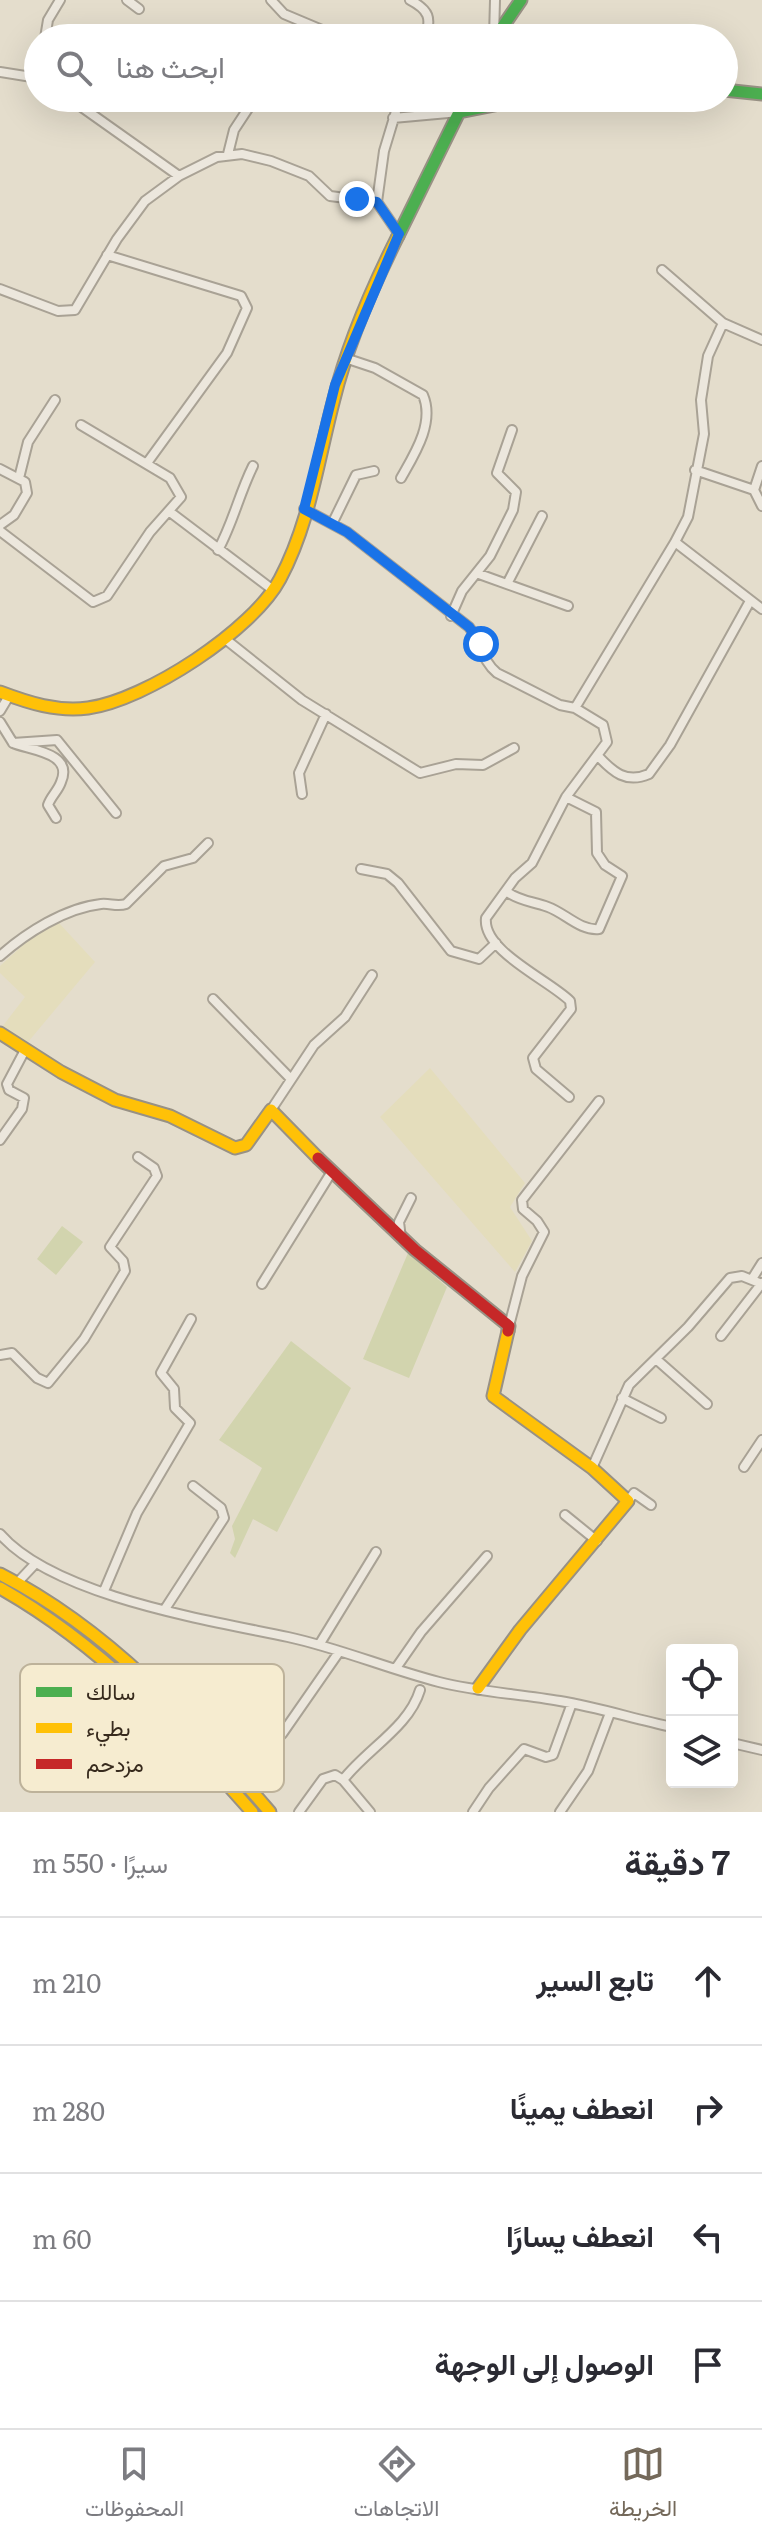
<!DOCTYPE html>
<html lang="ar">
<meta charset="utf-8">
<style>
body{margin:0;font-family:Literata,Vazirmatn,serif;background:#f7f7f7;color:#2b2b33;direction:rtl}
.controls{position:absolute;right:24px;bottom:24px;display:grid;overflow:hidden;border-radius:8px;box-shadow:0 8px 32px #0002}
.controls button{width:72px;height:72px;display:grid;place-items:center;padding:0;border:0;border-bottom:2px solid #e1e1e2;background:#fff;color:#2b2b33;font:40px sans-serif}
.stop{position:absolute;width:24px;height:24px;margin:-18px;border:6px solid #1a73e8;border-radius:50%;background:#fff}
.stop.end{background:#1a73e8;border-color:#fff;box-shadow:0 2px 8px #0008}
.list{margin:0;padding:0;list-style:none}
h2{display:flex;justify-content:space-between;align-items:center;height:104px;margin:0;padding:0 32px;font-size:34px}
h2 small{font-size:26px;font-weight:400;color:#7c7c81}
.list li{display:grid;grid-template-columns:52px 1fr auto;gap:24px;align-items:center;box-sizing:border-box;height:128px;padding:0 32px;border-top:2px solid #e1e1e2}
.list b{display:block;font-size:30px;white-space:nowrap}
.list em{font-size:26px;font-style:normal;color:#7c7c81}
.icon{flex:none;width:44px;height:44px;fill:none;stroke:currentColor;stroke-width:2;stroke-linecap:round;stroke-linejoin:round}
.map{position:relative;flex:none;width:762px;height:1812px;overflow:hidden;direction:ltr}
.search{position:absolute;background:#fff;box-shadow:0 8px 32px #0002;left:24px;right:24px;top:24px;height:88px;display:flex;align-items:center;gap:20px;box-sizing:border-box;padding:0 28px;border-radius:44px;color:#7c7c81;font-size:30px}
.sheet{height:616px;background:#fff}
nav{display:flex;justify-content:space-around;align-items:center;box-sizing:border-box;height:112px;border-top:2px solid #e1e1e2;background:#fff;font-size:22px;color:#7c7c81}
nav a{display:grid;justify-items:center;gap:4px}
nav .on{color:#74695a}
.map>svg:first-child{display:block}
.farmland{fill:#e4ddbc}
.green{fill:#d2d4ae}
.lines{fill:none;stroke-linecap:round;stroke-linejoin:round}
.street-casing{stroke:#a9a295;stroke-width:12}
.fast-casing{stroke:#989184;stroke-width:15}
.slow-casing{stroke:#989184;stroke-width:15}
.jam-casing{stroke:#989184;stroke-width:15}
.street{stroke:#ece7dd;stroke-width:8}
.fast{stroke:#4caf50;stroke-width:11}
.slow{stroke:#ffc107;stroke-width:11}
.jam{stroke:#c62828;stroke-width:11}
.route{stroke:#1a73e8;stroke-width:10}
.key{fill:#f6ecd0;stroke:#bdb29a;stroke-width:2}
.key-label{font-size:22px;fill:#372a1d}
</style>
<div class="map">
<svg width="762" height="1812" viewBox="0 0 762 1812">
<rect width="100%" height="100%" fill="#e4ddcc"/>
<path class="farmland" d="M59,923L95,962L28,1042L2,1027L25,997L0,973V966L32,937Z
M430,1068L525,1183L510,1207L532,1241L515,1272L380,1117Z"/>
<path class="green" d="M62,1226L83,1242L56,1275L37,1259Z
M408,1253L447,1287L409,1378L363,1359Z
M291,1341L351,1388L277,1532L253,1519L235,1558L230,1553L235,1539L232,1526L262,1468L219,1440Z"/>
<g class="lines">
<defs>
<path id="street" d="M127,0L139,9
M271,0L284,14L341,38
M410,0C429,10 432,18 425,38
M494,37L495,0
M45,38L48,20L60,0
M38,62V76
M0,72L38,78
M69,98L179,176
M393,118L459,112
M228,154L234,130L255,98
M377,202L384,151L400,98
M107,255L241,296L247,308L227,353L147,463
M662,270L723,323L762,340
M0,289L58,311L75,310L117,239L145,201L179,176L217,157L242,154L271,161L309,176L330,196L377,202L399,234
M345,358L375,368L423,395C435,423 414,455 401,478
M762,466L754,490L762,506
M0,469L25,482L27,493L14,515L0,525
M695,470L754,490
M19,478L28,442L55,400
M304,509L347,532L469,627C481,642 482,661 497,673L560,705L575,708L675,542L762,609
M170,512L273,590
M333,522L356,475L374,471
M0,531L93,602L107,596L150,532L181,497L170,478L81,425
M675,542L688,517L704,434L701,400L708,356L723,323
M218,550C233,523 239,494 253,466
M479,574L568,606
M507,584L542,516
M451,616L462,591L490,556L513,510L516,492L497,473L512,430
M224,638L302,700L420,773L456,764L483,765L514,748
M0,711L9,696
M0,722L13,743C28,750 74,752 61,782C58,791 51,796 48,805L56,818
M13,743L57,740L116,813
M598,756C613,772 626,784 649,774L670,745L750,601
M302,794L299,773L326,714
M361,869L387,874L398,883L451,951L479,959L496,943
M507,892C522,902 532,901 548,907C565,913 580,931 599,929L622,876L605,865L597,853L596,812L566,797
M0,956C26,933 65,908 101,904C110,903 117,907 126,904L164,866L193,858L208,843
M213,999L290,1078
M569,1097L536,1069L533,1058L571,1009L570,1001C549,980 482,951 486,918L515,878L532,863L566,797L607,742L603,725L575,708
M271,1110L314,1045L345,1017L372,975
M0,1140L22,1109L24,1098L9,1090L7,1084L25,1050
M401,1238L399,1222L411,1198
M752,1279L762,1263
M262,1284L331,1173
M509,1326L522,1276L544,1232L537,1221L523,1209L522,1200L599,1101
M721,1336L762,1283
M0,1355L12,1353L37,1378L48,1383L84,1339L125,1271L123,1261L110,1247L157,1176L154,1168L138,1157
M656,1359L707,1404
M622,1398L661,1418
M744,1467L762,1440
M592,1468L629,1385L688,1327L730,1278L742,1276L762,1284
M628,1501L634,1493L651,1505
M565,1515L597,1541
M0,1534C54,1596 208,1620 288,1637C339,1648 388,1669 439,1682C478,1692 520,1694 560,1701C597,1707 634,1719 672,1727
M18,1582L34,1565
M104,1591L137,1513L190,1423L175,1408L174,1389L161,1373L191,1319
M165,1609L224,1518L221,1508L193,1486
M319,1645L376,1552
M396,1668L421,1632L487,1556
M282,1734L339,1652
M732,1743L762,1750
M343,1780L370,1812
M299,1812L323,1779L335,1775L343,1780C367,1749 409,1727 420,1690
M473,1812L489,1788L524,1749L546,1757L553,1755L572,1703
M560,1812L588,1771L610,1713"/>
<path id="fast" d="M495,38L521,0
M724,90L762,94
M459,112L529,98
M398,236L466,98"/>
<path id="slow" d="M0,692C29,703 57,712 88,708C146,700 253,630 280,579C310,523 318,459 334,399C348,342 372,288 398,236
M0,1033L61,1072L115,1100L170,1116L235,1148L246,1145L271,1110L318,1158
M0,1574C111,1631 189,1719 270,1812
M0,1588C101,1645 176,1726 252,1812
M478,1688L520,1630L628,1501L592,1468L493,1396L508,1331"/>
<path id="jam" d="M318,1158L415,1250L509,1326L508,1331"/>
</defs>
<use href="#street" class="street-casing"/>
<use href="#fast" class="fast-casing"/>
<use href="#slow" class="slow-casing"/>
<use href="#jam" class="jam-casing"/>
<use href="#street" class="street"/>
<use href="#fast" class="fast"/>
<use href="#slow" class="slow"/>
<use href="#jam" class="jam"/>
</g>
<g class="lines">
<path class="route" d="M357,199L377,202L399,234L335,385L304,509L347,532L469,627L481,644"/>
</g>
<rect x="20" y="1664" width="264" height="128" rx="12" class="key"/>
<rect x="36" y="1687" width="36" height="10" fill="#4caf50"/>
<rect x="36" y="1723" width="36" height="10" fill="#ffc107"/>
<rect x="36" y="1759" width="36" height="10" fill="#c62828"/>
<g class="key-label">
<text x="86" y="1700">سالك</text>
<text x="86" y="1736">بطيء</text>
<text x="86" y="1772">مزدحم</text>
</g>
</svg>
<div class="controls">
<button><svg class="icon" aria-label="locate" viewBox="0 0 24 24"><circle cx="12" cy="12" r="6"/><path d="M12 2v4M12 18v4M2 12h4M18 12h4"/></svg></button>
<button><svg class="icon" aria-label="layers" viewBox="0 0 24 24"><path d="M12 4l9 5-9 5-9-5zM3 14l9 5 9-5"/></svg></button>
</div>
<div class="stop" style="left:481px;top:644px"></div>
<div class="stop end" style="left:357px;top:199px"></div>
<div class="search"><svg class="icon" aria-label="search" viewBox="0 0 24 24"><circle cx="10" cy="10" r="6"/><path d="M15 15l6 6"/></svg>ابحث هنا</div>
</div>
<section class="sheet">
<h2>7 دقيقة<small>سيرًا · 550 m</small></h2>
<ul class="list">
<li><svg class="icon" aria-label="ahead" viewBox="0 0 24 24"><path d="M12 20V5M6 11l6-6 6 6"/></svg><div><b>تابع السير</b></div><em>210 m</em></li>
<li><svg class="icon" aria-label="right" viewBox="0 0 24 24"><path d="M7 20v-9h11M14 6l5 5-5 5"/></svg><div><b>انعطف يمينًا</b></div><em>280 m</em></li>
<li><svg class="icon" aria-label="left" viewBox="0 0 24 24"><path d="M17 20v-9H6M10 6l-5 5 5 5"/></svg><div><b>انعطف يسارًا</b></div><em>60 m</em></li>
<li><svg class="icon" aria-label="arrive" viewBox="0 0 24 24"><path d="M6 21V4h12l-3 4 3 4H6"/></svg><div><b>الوصول إلى الوجهة</b></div></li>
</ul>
</section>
<nav>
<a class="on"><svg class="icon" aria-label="map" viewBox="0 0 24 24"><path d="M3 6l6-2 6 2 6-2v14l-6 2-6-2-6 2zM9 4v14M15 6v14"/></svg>الخريطة</a>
<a><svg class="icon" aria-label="directions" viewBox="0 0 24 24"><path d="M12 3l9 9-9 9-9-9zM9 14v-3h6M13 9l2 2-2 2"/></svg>الاتجاهات</a>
<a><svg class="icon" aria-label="saved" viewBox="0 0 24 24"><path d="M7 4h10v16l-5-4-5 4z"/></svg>المحفوظات</a>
</nav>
